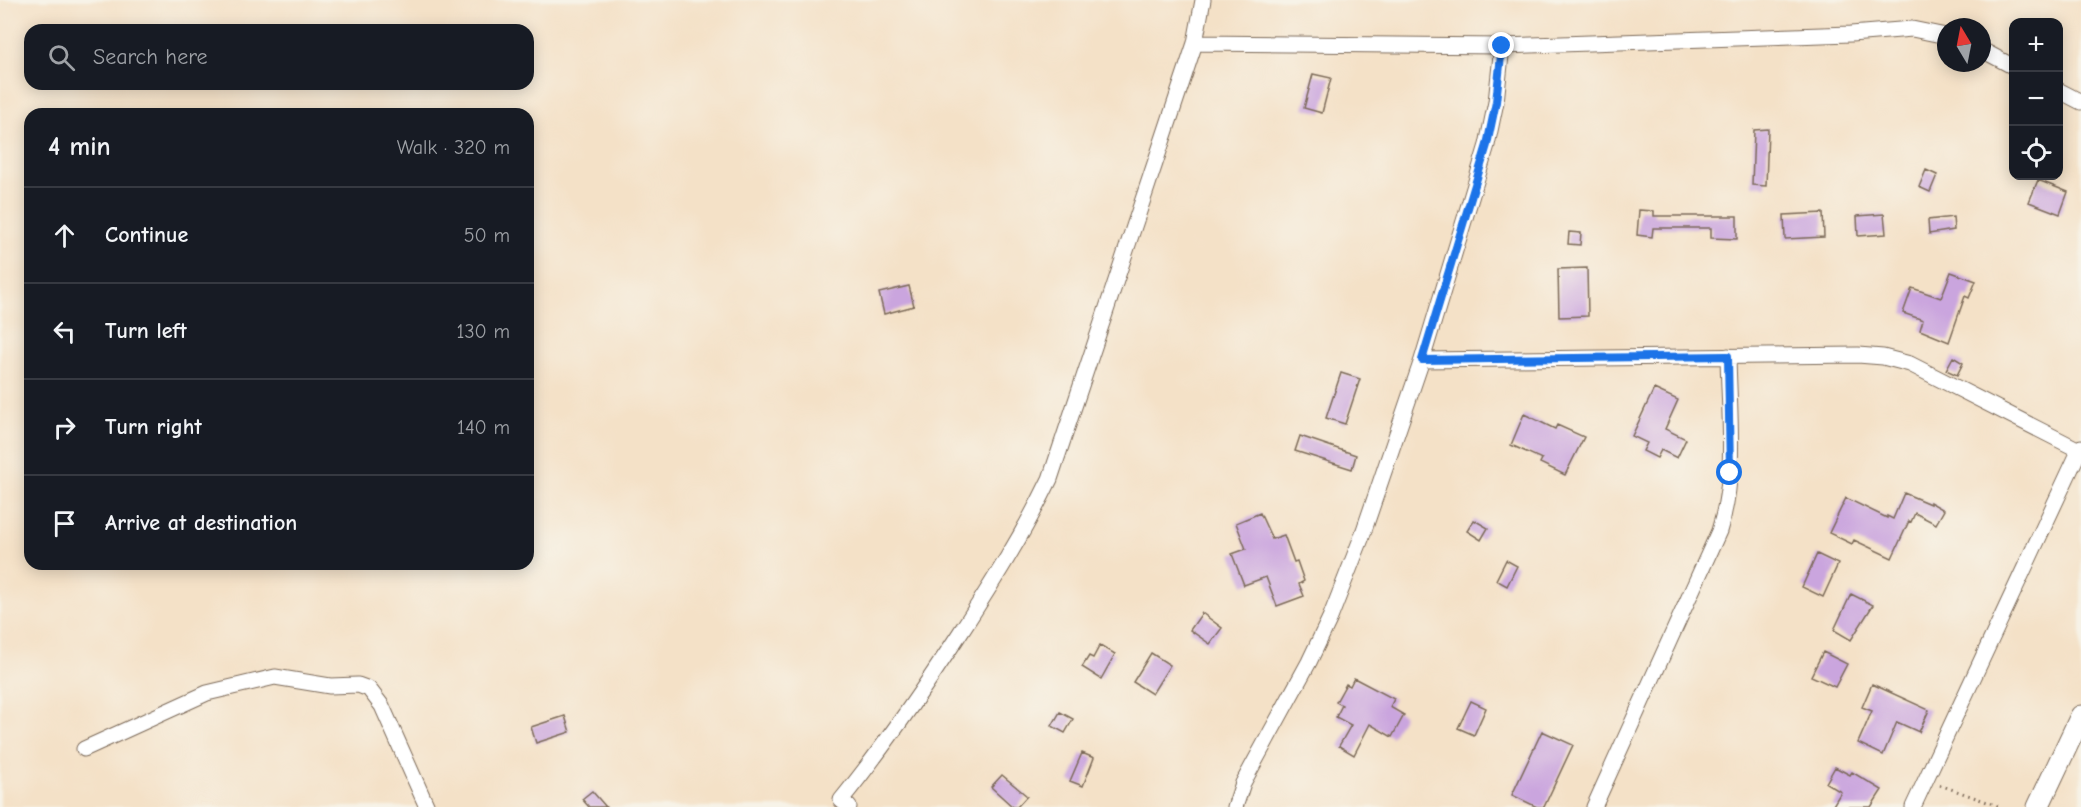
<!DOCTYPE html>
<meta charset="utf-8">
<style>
body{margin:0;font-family:"Comic Neue",sans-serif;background:#242831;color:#f1f3f6}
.controls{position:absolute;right:18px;top:18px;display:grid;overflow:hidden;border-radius:12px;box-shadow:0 3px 15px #0003}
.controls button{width:54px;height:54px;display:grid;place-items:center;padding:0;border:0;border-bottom:2px solid #363941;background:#171b24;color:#f1f3f6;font:30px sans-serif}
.compass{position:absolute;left:1937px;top:18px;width:54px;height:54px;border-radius:50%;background:#171b24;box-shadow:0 3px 15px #0003;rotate:350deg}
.stop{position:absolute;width:18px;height:18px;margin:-14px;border:4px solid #1a73e8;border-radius:50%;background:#fff}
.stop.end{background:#1a73e8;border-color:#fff;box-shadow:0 2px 6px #0008}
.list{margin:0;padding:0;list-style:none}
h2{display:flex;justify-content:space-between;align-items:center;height:78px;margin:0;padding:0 24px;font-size:26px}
h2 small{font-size:20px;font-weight:400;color:#9ea1a6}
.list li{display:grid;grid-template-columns:39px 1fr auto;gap:18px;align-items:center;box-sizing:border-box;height:96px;padding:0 24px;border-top:2px solid #363941}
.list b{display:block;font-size:22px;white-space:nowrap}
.list em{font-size:20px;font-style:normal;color:#9ea1a6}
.icon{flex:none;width:33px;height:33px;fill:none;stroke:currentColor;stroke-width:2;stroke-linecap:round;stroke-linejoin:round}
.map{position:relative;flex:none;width:2081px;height:807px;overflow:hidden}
.search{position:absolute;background:#171b24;box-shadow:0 3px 15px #0003;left:24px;top:24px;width:510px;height:66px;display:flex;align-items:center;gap:15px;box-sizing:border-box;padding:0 21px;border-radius:18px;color:#9ea1a6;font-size:22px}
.panel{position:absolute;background:#171b24;box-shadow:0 3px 15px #0003;left:24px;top:108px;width:510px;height:462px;border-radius:18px}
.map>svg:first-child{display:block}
.building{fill:#caa5de}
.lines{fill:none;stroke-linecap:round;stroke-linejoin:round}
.street-casing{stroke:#7c6a59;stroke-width:17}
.secondary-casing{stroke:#7c6a59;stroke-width:23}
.path{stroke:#7c6a59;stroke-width:3;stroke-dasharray:1.5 4.5;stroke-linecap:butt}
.street{stroke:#fff;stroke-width:15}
.secondary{stroke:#fff;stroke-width:21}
.route{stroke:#1a73e8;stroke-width:8}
</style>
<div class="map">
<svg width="2081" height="807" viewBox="0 0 2081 807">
<rect width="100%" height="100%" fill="#f7f3e8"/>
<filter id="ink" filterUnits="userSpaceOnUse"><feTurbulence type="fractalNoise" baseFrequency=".0167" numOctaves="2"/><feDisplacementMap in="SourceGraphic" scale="12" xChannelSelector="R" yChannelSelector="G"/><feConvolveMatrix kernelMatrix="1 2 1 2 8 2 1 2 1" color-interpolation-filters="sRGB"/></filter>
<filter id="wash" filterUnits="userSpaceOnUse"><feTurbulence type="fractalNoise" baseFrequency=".008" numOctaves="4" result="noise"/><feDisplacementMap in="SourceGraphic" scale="24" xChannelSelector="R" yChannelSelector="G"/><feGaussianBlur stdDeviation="1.35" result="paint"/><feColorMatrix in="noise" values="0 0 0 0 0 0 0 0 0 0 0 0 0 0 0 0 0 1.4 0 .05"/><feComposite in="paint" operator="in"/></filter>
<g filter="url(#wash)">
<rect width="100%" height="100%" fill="#f4e1c7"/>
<g id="blocks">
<path class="building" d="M1313,74L1331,78L1322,113L1304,108Z
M1768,129L1766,186L1752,185L1754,130Z
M1926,170L1937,175L1930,192L1919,187Z
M2038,180L2068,192L2060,214L2029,202Z
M1639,210L1654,211V216H1737V239L1711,238V228H1653L1652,237L1637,235Z
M1823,213L1824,237L1785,239L1784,215Z
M1884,214L1886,234L1858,236L1857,216Z
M1953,217L1954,230L1929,234L1928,220Z
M1569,232L1581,233L1580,245L1568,244Z
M1587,268L1588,316L1559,317L1558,269Z
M1951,272L1976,281L1969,298L1965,296L1949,342L1920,330L1923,320L1903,313L1912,288L1941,298Z
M909,286L914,306L884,314L879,293Z
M1953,357L1963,363L1957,375L1946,370Z
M1341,373L1360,379L1345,424L1326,418Z
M1654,389L1678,400L1665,429L1686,439L1677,458L1661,450L1657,458L1643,451L1647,443L1632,436Z
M1524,414L1555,429L1557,425L1584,437L1565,475L1540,463L1542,459L1511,445Z
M1300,436L1356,455L1352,469L1295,451Z
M1904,493L1930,504V502L1944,510L1936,524L1915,513L1911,522L1909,521L1892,558L1854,540L1852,544L1829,533L1846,498L1887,518V516L1893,519Z
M1260,513L1272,539L1284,535L1294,562L1297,561L1304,581L1299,584L1304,596L1277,606L1266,577L1244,585L1232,554L1246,549L1236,523Z
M1474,520L1488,528L1481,540L1467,531Z
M1817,554L1838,564L1823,597L1802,587Z
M1506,560L1517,566L1507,586L1496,580Z
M1851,594L1873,605L1851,640L1834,630Z
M1202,613L1222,628L1210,644L1190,630Z
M1100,645L1115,654L1101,679L1082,667L1089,656L1093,658Z
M1823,652L1847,664L1835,687L1811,676Z
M1151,653L1170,665L1152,694L1133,682Z
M1354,678L1394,699L1390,707L1404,715L1392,737L1370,724L1354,755L1339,746L1351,725L1336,717L1342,705L1336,702L1346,684L1350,686Z
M1872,684L1929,710L1919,732L1897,722L1883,755L1858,743L1872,711L1862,707Z
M1471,701L1486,708L1474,735L1458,728Z
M1060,712L1073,719L1065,733L1052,726Z
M565,716L570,732L536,743L531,727Z
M1542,731L1573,745L1544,807H1537L1512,795Z
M1082,753L1094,758L1083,786L1070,781Z
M1835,767L1850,775L1852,772L1882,790L1871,807H1832L1841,792L1826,783Z
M1002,775L1027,796L1017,807H1013L991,787Z
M592,791L606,807H589L582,799Z"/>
</g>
</g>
<g filter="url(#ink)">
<use href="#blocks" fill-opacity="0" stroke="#7c6a59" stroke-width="1.5"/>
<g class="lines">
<defs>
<path id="street" d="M1195,43L1502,46L1851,34L1912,29L1946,36
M1982,50L2014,67
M2058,90L2081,102
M1422,360L1487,145L1496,102L1502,46
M84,749L207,693L275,677L330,686L358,685L369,689L382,706L427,807
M849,807L841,800C885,746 923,690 960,633C993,582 1024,533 1050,479L1195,43L1203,0
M1235,807L1243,783L1309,662L1330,618L1361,539L1422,360L1858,355L1883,357L1910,364L2081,451
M1594,807L1719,531C1737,476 1729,414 1728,356
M1913,807L2081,447"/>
<path id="secondary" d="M2038,807L2081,716"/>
</defs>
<use href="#street" class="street-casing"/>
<use href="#secondary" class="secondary-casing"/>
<path class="path" d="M1940,785L2001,807"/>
<use href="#street" class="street"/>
<use href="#secondary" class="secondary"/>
</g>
</g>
<g class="lines" filter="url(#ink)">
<path class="route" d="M1502,46L1496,102L1487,145L1422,360L1728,356L1730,473"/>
</g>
</svg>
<div class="controls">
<button>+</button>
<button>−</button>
<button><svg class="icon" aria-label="locate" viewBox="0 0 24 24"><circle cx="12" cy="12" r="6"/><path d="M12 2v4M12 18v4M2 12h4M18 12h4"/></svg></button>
</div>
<svg class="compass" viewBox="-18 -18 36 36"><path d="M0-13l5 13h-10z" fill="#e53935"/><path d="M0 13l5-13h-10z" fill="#9ea1a6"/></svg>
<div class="stop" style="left:1730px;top:473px"></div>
<div class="stop end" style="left:1502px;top:46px"></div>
<div class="search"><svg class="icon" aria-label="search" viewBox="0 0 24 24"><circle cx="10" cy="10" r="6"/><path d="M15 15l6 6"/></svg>Search here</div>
<section class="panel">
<h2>4 min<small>Walk · 320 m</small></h2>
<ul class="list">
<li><svg class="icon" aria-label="ahead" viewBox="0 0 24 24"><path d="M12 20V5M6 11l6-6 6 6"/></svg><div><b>Continue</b></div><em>50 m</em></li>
<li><svg class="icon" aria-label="left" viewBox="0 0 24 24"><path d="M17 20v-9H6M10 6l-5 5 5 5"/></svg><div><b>Turn left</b></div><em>130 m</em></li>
<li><svg class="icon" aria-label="right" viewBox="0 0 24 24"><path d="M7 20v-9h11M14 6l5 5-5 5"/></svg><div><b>Turn right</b></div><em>140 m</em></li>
<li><svg class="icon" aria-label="arrive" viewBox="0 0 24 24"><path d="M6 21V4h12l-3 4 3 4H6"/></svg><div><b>Arrive at destination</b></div></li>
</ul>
</section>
</div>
